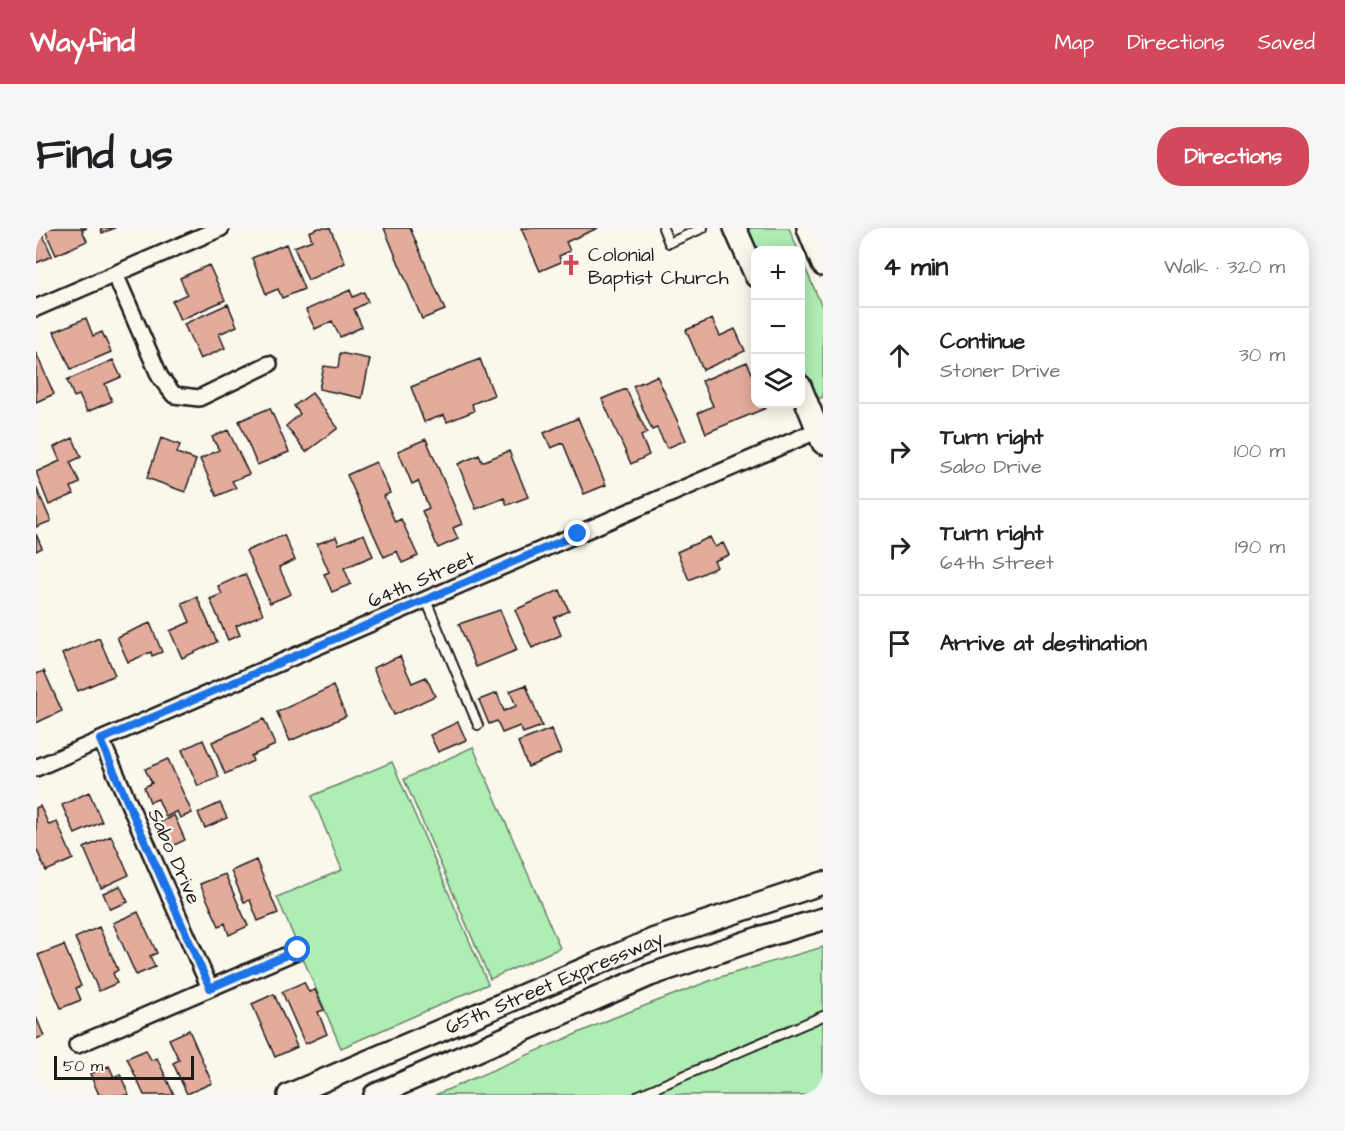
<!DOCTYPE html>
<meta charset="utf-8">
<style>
body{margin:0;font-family:"Architects Daughter",sans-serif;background:#f6f6f6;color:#202124}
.controls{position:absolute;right:18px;top:18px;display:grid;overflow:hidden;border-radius:12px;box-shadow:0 3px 15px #0003}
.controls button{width:54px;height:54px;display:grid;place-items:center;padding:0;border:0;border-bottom:2px solid #e0e0e0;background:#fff;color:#202124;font:30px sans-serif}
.scale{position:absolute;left:18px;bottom:15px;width:140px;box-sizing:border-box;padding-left:6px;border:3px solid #1c1c1c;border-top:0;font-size:16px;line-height:21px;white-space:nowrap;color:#1c1c1c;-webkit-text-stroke:4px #fbf7ec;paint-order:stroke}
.stop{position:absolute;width:18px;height:18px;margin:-14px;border:4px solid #1a73e8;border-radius:50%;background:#fff}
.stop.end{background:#1a73e8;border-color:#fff;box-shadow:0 2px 6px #0008}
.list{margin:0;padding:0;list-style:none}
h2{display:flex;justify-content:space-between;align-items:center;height:78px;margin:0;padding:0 24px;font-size:26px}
h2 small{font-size:20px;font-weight:400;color:#757577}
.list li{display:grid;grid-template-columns:39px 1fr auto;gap:18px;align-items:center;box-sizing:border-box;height:96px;padding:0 24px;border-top:2px solid #e0e0e0}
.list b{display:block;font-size:22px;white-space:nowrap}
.list p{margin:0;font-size:20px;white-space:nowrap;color:#757577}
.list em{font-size:20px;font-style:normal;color:#757577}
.icon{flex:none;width:33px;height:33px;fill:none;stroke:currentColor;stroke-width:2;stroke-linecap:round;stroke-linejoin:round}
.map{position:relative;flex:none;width:787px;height:867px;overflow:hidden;border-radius:24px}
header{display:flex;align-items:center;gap:36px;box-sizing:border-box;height:84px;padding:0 30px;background:#d1495b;color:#fff}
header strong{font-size:28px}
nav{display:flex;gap:33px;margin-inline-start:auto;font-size:21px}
.intro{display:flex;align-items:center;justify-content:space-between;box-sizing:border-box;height:144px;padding:0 36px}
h1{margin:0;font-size:42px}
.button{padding:15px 27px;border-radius:24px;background:#d1495b;color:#fff;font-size:21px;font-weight:700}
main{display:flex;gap:36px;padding:0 36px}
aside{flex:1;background:#fff;border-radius:24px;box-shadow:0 3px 15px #0003}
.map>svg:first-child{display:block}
.green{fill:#afedb4;stroke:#668468;stroke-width:1.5}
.building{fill:#e3ab9c;stroke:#1c1c1c;stroke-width:1.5}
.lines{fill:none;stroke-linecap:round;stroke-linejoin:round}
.lane-casing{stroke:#1c1c1c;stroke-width:12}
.street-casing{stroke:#1c1c1c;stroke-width:20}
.secondary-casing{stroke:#1c1c1c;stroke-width:26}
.lane{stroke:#fbf7ec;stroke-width:8}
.street{stroke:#fbf7ec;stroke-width:15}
.secondary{stroke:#fbf7ec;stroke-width:21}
.route{stroke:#1a73e8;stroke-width:8}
.labels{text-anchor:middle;stroke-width:5;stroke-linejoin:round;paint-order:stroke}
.poi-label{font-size:20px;fill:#1c1c1c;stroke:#fbf7ec;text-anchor:start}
.street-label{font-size:20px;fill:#1c1c1c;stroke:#fbf7ec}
</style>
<header>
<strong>Wayfind</strong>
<nav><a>Map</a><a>Directions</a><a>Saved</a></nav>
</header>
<div class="intro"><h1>Find us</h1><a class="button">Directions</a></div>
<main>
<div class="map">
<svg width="787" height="867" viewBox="0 0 787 867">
<rect width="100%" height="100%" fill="#fbf7ec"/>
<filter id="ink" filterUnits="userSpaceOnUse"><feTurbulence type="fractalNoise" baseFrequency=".0167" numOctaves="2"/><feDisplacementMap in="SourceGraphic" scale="12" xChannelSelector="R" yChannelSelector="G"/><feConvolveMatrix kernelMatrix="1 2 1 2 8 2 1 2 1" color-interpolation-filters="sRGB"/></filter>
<g filter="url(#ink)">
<path class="green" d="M708,0H753L762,22H720Z
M764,28L787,81V169L780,172L765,134Z
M437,519L524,720L454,751L368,551Z
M356,534L452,756L305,820L241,669L306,642L276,568Z
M787,719V867H399L577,790L684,749Z"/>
<path class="building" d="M0,0H4L16,28L0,35Z
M8,0H51L46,2L51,13L20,27Z
M65,0H79L66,5Z
M283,0H294L309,35L272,52L258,19L276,12L273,4Z
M348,0H374L409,82L386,91Z
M485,0H562L530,14L534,23L523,28L525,34L504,43Z
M250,16L268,61L246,70L242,61L230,66L216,30Z
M173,37L189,72L144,92L136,73L151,66L144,50Z
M314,62L317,69L328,64L332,74L318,81L326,99L304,109L296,93L279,101L270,82Z
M192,76L201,98L183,106L189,120L164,131L148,96Z
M50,90L57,108L66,104L75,124L35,141L18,104Z
M676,91L684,108L699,101L709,123L667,142L650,102Z
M0,125L18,166L0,174Z
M304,125L334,131L326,170L283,161L288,138L302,140Z
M444,131L458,167L436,176L438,183L411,194L408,187L388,194L375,159Z
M77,132L85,149L69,156L76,173L51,184L43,167L38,169L31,152Z
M711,134L720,154V176H729L730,180L670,205L662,185L677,178L666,153Z
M621,148L650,212L631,220L621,200L616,202L597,158Z
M590,161L611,205L605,208L613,227L595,236L566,171Z
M276,165L302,200L270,224L250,198L264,186L258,178Z
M234,180L253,224L221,237L203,193Z
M542,190L570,257L548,266L527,215L515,220L508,205Z
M192,202L213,246L196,253L200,260L181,268L164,231L183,222L176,209Z
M37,210L45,229L34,234L44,255L35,259L38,266L13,277L0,244L24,233L18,219Z
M125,210L144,217L141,225L160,232L149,264L111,250Z
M390,211L426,296L417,300L422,311L402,320L386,283L393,280L382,253L376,256L362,223Z
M473,223L492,269L471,277L468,270L440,281L422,236L443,227L446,234Z
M340,234L354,265L348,268L359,294L365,291L382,328L366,335L361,323L348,329L311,247Z
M0,259L15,293L0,299Z
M0,306L6,320L0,323Z
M328,306L337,328L308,340L315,356L296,364L288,346L293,344L281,316L300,309L303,316Z
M248,307L259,332L243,339L255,366L234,375L210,323Z
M674,309L679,319L687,315L693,327L678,333L681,339L653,352L641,324Z
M209,346L227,386L200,398L204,407L192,412L174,371L186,366L182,358Z
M524,362L533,383L518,390L525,407L496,420L479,382Z
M161,369L181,414L146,430L134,403L154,394L146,375Z
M464,382L481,422L440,439L423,396Z
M114,395L126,424L116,428L115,424L92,434L81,409Z
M63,410L79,447L42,463L26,426Z
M364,428L376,455L390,449L399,468L358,487L337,440Z
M8,443L26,483L0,495V446Z
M490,457L506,498L487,505L484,498L466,505L461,493L453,496L443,472L461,465L468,483L480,478L474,463Z
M297,458L310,488L254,513L241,484Z
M228,491L239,517L215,528L217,533L189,546L176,514Z
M422,494L430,512L402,524L394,507Z
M515,501L525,525L492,539L482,514Z
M167,512L183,549L162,558L146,522Z
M132,531L156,585L144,590L141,583L130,589L122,571L114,574L108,559L116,555L109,541Z
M53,564L66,594L39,606L26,577Z
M184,575L191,590L169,600L162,585Z
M4,578L13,597L21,594L37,631L10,643L0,620V580Z
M138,587L149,612L134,619L123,595Z
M75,608L93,647L65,660L48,620Z
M220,632L242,685L222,693L214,672L208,674L195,643Z
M189,646L212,698L193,707L189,695L183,698L164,656Z
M84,658L92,674L74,681L67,665Z
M102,684L121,725L114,728L119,739L100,747L77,695Z
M63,699L82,742L77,745L81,755L63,763L39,710Z
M28,717L45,758L40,760L45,772L25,780L2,727Z
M268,754L273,764L279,762L288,782L282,784L291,806L269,816L246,764Z
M238,766L261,819L239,829L216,776Z
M0,789L8,808L0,811Z
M153,802L176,855L151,866L137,835L143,832L133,811Z
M110,822L115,832L121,830L138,867H108L91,830Z
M73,838L78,849L84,846L93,867H63L54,846Z"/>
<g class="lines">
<defs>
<path id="lane" d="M627,0L633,15L667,0
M390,372L442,497
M603,867L787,788"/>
<path id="street" d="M79,46L124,149L138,167L163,170L233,136
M0,80L185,0
M65,512L174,760
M0,540L787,200
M41,817L263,722"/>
<path id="secondary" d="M699,0L720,48
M772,0L787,37
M764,158L787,215
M253,867L619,711L787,655
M339,867L614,747L723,710L787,691"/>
</defs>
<use href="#lane" class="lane-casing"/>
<use href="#street" class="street-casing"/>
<use href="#secondary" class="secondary-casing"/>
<use href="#lane" class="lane"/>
<use href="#street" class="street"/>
<use href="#secondary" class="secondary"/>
</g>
</g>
<g class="lines" filter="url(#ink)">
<path class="route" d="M262,722L174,760L64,512L542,306"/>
</g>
<defs>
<symbol id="church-bare" viewBox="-9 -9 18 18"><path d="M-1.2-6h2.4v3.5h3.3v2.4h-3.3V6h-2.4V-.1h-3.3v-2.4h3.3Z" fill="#d1495b" stroke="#fbf7ec" stroke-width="2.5" paint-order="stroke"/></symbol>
</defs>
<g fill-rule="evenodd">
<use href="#church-bare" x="520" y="22" width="30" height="30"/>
</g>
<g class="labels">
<g class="poi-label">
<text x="552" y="33">Colonial<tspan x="552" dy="23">Baptist Church</tspan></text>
</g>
<g class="street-label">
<text transform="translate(385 351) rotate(-23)" y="7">64th Street</text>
<text transform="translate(139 628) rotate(66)" y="7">Sabo Drive</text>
<text transform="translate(518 754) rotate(-23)" y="7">65th Street Expressway</text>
</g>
</g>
</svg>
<div class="controls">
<button>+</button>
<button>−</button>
<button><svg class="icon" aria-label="layers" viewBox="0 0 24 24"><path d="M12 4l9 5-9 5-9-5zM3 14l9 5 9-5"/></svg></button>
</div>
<div class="scale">50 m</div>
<div class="stop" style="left:262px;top:722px"></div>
<div class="stop end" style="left:542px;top:306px"></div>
</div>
<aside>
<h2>4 min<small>Walk · 320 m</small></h2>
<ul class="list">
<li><svg class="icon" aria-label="ahead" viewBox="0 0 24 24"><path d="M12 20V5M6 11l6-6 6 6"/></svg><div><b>Continue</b><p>Stoner Drive</p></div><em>30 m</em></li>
<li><svg class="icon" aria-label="right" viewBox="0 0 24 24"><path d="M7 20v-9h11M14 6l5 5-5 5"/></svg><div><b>Turn right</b><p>Sabo Drive</p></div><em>100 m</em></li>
<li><svg class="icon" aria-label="right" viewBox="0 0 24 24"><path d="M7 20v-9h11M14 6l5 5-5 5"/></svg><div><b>Turn right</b><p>64th Street</p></div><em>190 m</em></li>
<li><svg class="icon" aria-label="arrive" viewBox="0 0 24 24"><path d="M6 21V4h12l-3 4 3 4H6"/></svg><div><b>Arrive at destination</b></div></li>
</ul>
</aside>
</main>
